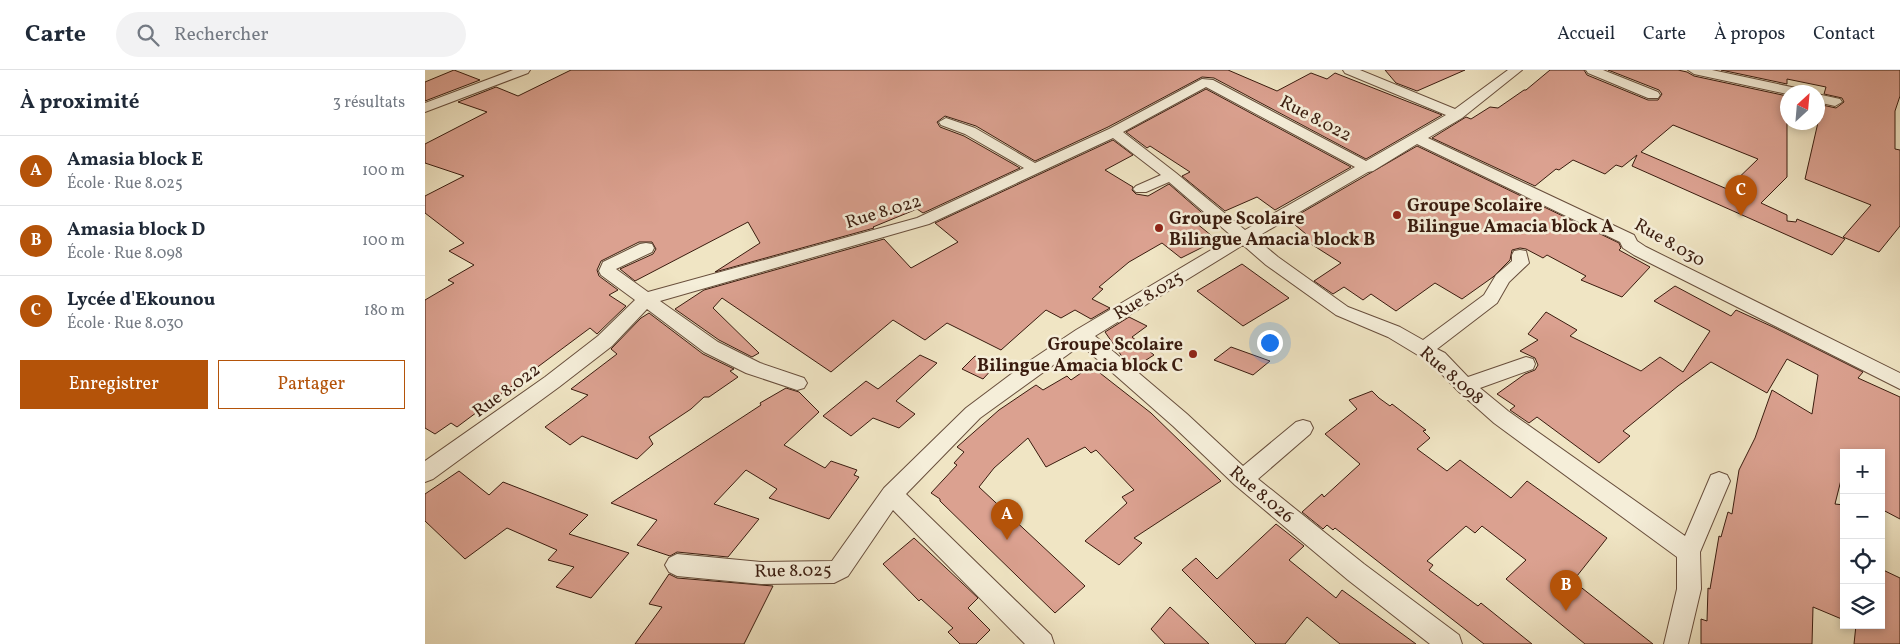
<!DOCTYPE html>
<html lang="fr">
<meta charset="utf-8">
<style>
body{margin:0;font-family:Vollkorn,serif;background:#f2f2f3;color:#1f2937}
.controls{position:absolute;right:15px;bottom:15px;display:grid;overflow:hidden;border-radius:0px;box-shadow:0 2px 8px #0003}
.controls button{width:45px;height:45px;display:grid;place-items:center;padding:0;border:0;border-bottom:1px solid #e0e1e3;background:#fff;color:#1f2937;font:25px sans-serif}
.compass{position:absolute;left:1355px;top:15px;width:45px;height:45px;border-radius:50%;background:#fff;box-shadow:0 2px 8px #0003;rotate:26deg}
.you{position:absolute;left:844px;top:272px;width:18px;height:18px;margin:-12px;border:4px solid #fff;border-radius:50%;background:#1a73e8;box-shadow:0 0 0 8px #1a73e833}
.badge{display:grid;place-items:center;width:32px;height:32px;border-radius:50%;background:#b45309;color:#fff;font-size:16px;font-weight:700}
.pin{position:absolute;translate:-50% -41px;filter:drop-shadow(0 1px 2px #0008)}
.pin::after{content:'';position:absolute;top:26px;width:18px;height:15px;background:inherit;clip-path:polygon(0 0,100% 0,50% 100%)}
.list{margin:0;padding:0;list-style:none}
h2{display:flex;justify-content:space-between;align-items:center;height:65px;margin:0;padding:0 20px;font-size:21px}
h2 small{font-size:16px;font-weight:400;color:#747a83}
.list li{display:grid;grid-template-columns:32px 1fr auto;gap:15px;align-items:center;box-sizing:border-box;height:70px;padding:0 20px;border-top:1px solid #e0e1e3}
.list b{display:block;font-size:19px;white-space:nowrap}
.list p{margin:0;font-size:16px;white-space:nowrap;color:#747a83}
.list em{font-size:16px;font-style:normal;color:#747a83}
.actions{display:flex;gap:10px;padding:15px 20px}
.actions a{flex:1;padding:11px 0;border:1px solid #b45309;border-radius:0px;text-align:center;font-size:18px;color:#b45309}
.actions .main{background:#b45309;color:#fff}
.icon{flex:none;width:28px;height:28px;fill:none;stroke:currentColor;stroke-width:2;stroke-linecap:round;stroke-linejoin:round}
.map{position:relative;flex:none;width:1475px;height:574px;overflow:hidden}
header{display:flex;align-items:center;gap:30px;box-sizing:border-box;height:70px;padding:0 25px;background:#fff;border-bottom:1px solid #e0e1e3}
header strong{font-size:24px}
nav{display:flex;gap:28px;margin-inline-start:auto;font-size:18px}
.search{width:350px;height:45px;background:#f2f2f3;display:flex;align-items:center;gap:12px;box-sizing:border-box;padding:0 18px;border-radius:28px;color:#747a83;font-size:19px}
main{display:flex}
aside{flex:1;background:#fff}
.map>svg:first-child{display:block}
.building{fill:#dba190;stroke:#3a1c0f;fill-rule:evenodd}
.lines{fill:none;stroke-linecap:round;stroke-linejoin:round}
.street-casing{stroke:#684e3c;stroke-width:2}
.street{fill:#f5eed9;fill-rule:evenodd}
.poi-dot{fill:#8f2418;stroke:#f5eed9;stroke-width:2}
.labels{text-anchor:middle;stroke-width:5;stroke-linejoin:round;paint-order:stroke}
.street-label{font-size:18px;fill:#3a1c0f;stroke:#f5eed9}
.poi-label{font-size:18px;font-weight:bold;fill:#3a1c0f;stroke:#f5eed9;text-anchor:start}
</style>
<header>
<strong>Carte</strong>
<div class="search"><svg class="icon" aria-label="search" viewBox="0 0 24 24"><circle cx="10" cy="10" r="6"/><path d="M15 15l6 6"/></svg>Rechercher</div>
<nav><a>Accueil</a><a>Carte</a><a>À propos</a><a>Contact</a></nav>
</header>
<main>
<aside>
<h2>À proximité<small>3 résultats</small></h2>
<ul class="list">
<li><span class="badge">A</span><div><b>Amasia block E</b><p>École · Rue 8.025</p></div><em>100 m</em></li>
<li><span class="badge">B</span><div><b>Amasia block D</b><p>École · Rue 8.098</p></div><em>100 m</em></li>
<li><span class="badge">C</span><div><b>Lycée d'Ekounou</b><p>École · Rue 8.030</p></div><em>180 m</em></li>
</ul>
<div class="actions"><a class="main">Enregistrer</a><a>Partager</a></div>
</aside>
<div class="map">
<svg width="1475" height="574" viewBox="0 0 1475 574">
<rect width="100%" height="100%" fill="#f0e5c4"/>
<filter id="stains"><feTurbulence type="fractalNoise" baseFrequency=".004" numOctaves="4"/><feColorMatrix values="0 0 0 0 .2 0 0 0 0 .09 0 0 0 0 .02 0 0 0 .5 -.17"/></filter>
<radialGradient id="worn" r=".72"><stop offset=".6" stop-color="#630" stop-opacity="0"/><stop offset="1" stop-color="#630" stop-opacity=".3"/></radialGradient>
<path class="building" d="M29,0L55,10L0,31V12Z
M146,0H803L852,21L886,3L902,9L910,3L1017,45L941,89L789,8L777,7L683,57L610,91L551,56L520,46L512,52L515,57L539,66L595,98L498,143L492,139L448,157L449,158L290,202L335,173L323,152L210,211L195,199L228,184L231,179L227,172H214L176,191L172,200L174,206L193,220L184,225L201,236L172,264L165,258L32,357L26,353L10,364L0,358V230L29,213L23,210L49,195L24,181L39,173L0,143V126L39,106L0,93V74L62,42L33,32L71,17L93,26Z
M960,0H1040L992,21L971,13Z
M1125,0H1159L1162,5L1223,30H1233L1237,24L1234,20L1183,0H1253L1262,2L1269,6L1362,26V107L1336,133L1362,145V151L1371,152L1372,149L1420,169L1407,185L1207,96L1212,85L1197,97L1191,95L1180,104L1148,90L1134,100L1131,99L1110,116L1007,68L1041,47L1046,49L1065,37L1073,38L1099,20H1101ZM1248,55L1333,89L1302,119L1216,82Z
M1296,0H1475V26L1470,41V79L1475,80V156L1454,182L1418,167L1446,135L1380,109L1397,35L1411,38L1419,32L1417,28L1399,24L1401,17L1362,9V14Z
M781,19L926,97L850,140L832,127L800,141L757,106L765,102L725,76L722,78L701,62Z
M688,70L708,85L680,100L708,117L707,120L711,124L723,126L744,114L783,148L771,153L792,170L756,188L737,173L704,192L674,217L678,219L667,229L685,238L666,249L650,240L636,248L621,240L576,280L522,253L500,270L468,250L406,302L297,228L288,238L334,283L327,287L294,270L250,239L279,220L459,169L486,198L533,172L510,153Z
M992,76L1194,173L1196,178L1194,180L1225,197L1197,227L1156,210L1161,206L1122,185L1118,188L1101,179L1095,178L1087,180L1085,190L1068,207L1037,229L1010,213L971,241L946,224L938,230L919,217L908,224L889,211L916,193L875,167L881,164L864,150Z
M817,194L864,228L818,256L772,221Z
M1250,216L1306,246L1311,240L1348,257L1438,302L1433,308L1475,327V449L1456,439V383H1419V398L1410,434L1419,435V550L1388,537L1387,574H1276V549L1282,551L1283,518L1285,519L1294,466L1296,467L1303,442L1307,444L1314,400L1330,368L1347,320L1387,344L1393,305L1362,289L1342,323L1286,292L1253,316L1198,361L1205,366L1174,393L1112,347L1104,353L1085,340L1090,336L1072,324L1100,304L1110,300L1113,295L1110,288L1095,281L1113,270L1103,264L1121,242L1152,260L1145,266L1216,301L1235,287L1258,302L1285,261L1229,231Z
M224,243L278,284L309,299L305,301L313,307L284,327H279L266,339L224,367L228,374L212,389L157,366L145,375L120,357L163,325L146,319L192,284L186,279L216,248Z
M704,247L722,256L707,267L729,285L710,297L698,288L680,262Z
M806,277L845,291L828,305L789,290Z
M495,285L512,293L471,331L490,344L474,358L448,348L426,366L398,346L441,311L453,319Z
M550,286L571,295L558,309L537,299Z
M666,296L726,343L796,411L709,468L717,473L694,495L660,471L702,433L697,427L709,420L671,380L666,383L660,377L621,397L603,368L569,398L554,417L660,516L630,543L515,431V429L506,423L532,395L529,393L539,382L532,377L574,340L611,315L618,320L642,306L646,310Z
M361,318L374,322L394,342L359,375L400,398L406,391L432,400L429,405L434,407L404,449L344,428L352,419L321,400L289,434L334,449L303,487L252,482L245,486L212,475L232,450L186,433L336,335L335,333Z
M947,321L954,328L965,336L967,334L1001,360L998,361L1005,368L992,379L1022,401L1035,390L1086,428L1102,411L1182,468L1148,511L1228,574H1160L1081,509L1101,490L1057,456L1050,463L1041,456L1002,491L1008,495L1004,500L1053,536L1056,533L1107,574H1059L910,458L908,460L902,455L898,459L877,442L897,424L899,427L935,394L900,364L932,339L924,330Z
M34,401L64,425L78,412L163,445L144,464L204,483L166,528L131,517L149,497L123,490L132,480L82,458L40,489L0,451V424Z
M851,454L879,476L864,490L911,528L917,520L991,574H915L882,547L860,574H831L757,500L771,488L792,509Z
M489,468L553,528L543,538L565,560L551,574H535L523,562L528,558L496,529L494,531L458,494Z
M1456,499L1475,508V574H1429L1431,555H1456Z
M244,504L252,508L348,516L319,574H210L237,537L224,534Z
M745,537L784,574H740L726,559Z"/>
<g class="lines">
<defs>
<path id="street" d="M88,0H105L103,3L0,42V33Z
M918,0H935L1030,39L1083,0H1097L1037,48L1003,68L1209,165L1212,171L1221,177L1475,303V319L1209,185L1198,178L1195,172L992,74L948,101L943,102L830,168L853,187L923,237L975,257L998,270L1059,225L1071,205L1087,191V185L1089,181L1095,180L1101,181L1104,193L1084,212L1072,233L1012,279L1020,283L1043,307L1101,287L1108,289L1110,294L1108,299L1055,318L1083,341L1260,466L1286,405L1294,402L1302,405L1305,411L1275,482L1276,519L1263,574H1239L1252,519V487L1069,353L1033,321L1006,293L963,267L911,245L841,195L818,175L670,266L762,344L818,396L871,352L878,350L885,352L888,358L885,364L833,409L939,494L1034,565L1037,574H1005L923,510L810,415L748,356L656,275L555,348L481,424L626,565L629,574H600L468,440L423,506L409,513L336,514L252,506L244,502L240,495L244,488L252,484L336,492L407,491L459,418L541,338L597,296L651,260L808,167L744,112L721,122H711L708,119L711,116L736,105L688,68L504,154L235,231L293,272L335,293L379,308L382,313L379,318L372,320L321,303L279,282L222,239L187,276L134,317L8,409L0,412V391L120,307L173,266L210,230L176,205L174,201L178,192L215,174L221,173L227,174L229,178L227,182L191,199L223,222L492,148L599,98L540,64L516,55L514,52L521,48L550,58L610,93L684,59L777,9L788,10L941,91L1021,45L920,3ZM781,17L930,97L820,160L751,103L698,62Z
M1161,0H1178L1233,22L1235,25L1233,28H1223L1163,3Z
M1263,0H1287L1371,18L1378,22H1362V24L1269,4Z
M1392,24L1415,29L1417,32L1410,36L1392,32Z"/>
</defs>
<use href="#street" class="street-casing"/>
<use href="#street" class="street"/>
</g>
<g class="poi-dot">
<circle cx="972" cy="145" r="5"/>
<circle cx="734" cy="158" r="5"/>
<circle cx="768" cy="284" r="5"/>
</g>
<g class="labels">
<g class="street-label">
<text transform="translate(891 48) rotate(28)" y="6">Rue 8.022</text>
<text transform="translate(458 141) rotate(-17)" y="6">Rue 8.022</text>
<text transform="translate(1245 172) rotate(30)" y="6">Rue 8.030</text>
<text transform="translate(723 225) rotate(-31)" y="6">Rue 8.025</text>
<text transform="translate(1027 305) rotate(41)" y="6">Rue 8.098</text>
<text transform="translate(81 320) rotate(-36)" y="6">Rue 8.022</text>
<text transform="translate(837 424) rotate(40)" y="6">Rue 8.026</text>
<text transform="translate(368 500) rotate(-1)" y="6">Rue 8.025</text>
</g>
<g class="poi-label">
<text x="982" y="141">Groupe Scolaire<tspan x="982" dy="21">Bilingue Amacia block A</tspan></text>
<text x="744" y="154">Groupe Scolaire<tspan x="744" dy="21">Bilingue Amacia block B</tspan></text>
<text x="758" y="280" text-anchor="end">Groupe Scolaire<tspan x="758" dy="21">Bilingue Amacia block C</tspan></text>
</g>
</g>
<rect width="100%" height="100%" filter="url(#stains)"/>
<rect width="100%" height="100%" fill="url(#worn)"/>
</svg>
<div class="controls">
<button>+</button>
<button>−</button>
<button><svg class="icon" aria-label="locate" viewBox="0 0 24 24"><circle cx="12" cy="12" r="6"/><path d="M12 2v4M12 18v4M2 12h4M18 12h4"/></svg></button>
<button><svg class="icon" aria-label="layers" viewBox="0 0 24 24"><path d="M12 4l9 5-9 5-9-5zM3 14l9 5 9-5"/></svg></button>
</div>
<svg class="compass" viewBox="-18 -18 36 36"><path d="M0-13l5 13h-10z" fill="#e53935"/><path d="M0 13l5-13h-10z" fill="#747a83"/></svg>
<div class="you"></div>
<div class="pin badge" style="left:582px;top:470px">A</div>
<div class="pin badge" style="left:1141px;top:541px">B</div>
<div class="pin badge" style="left:1316px;top:146px">C</div>
</div>
</main>
